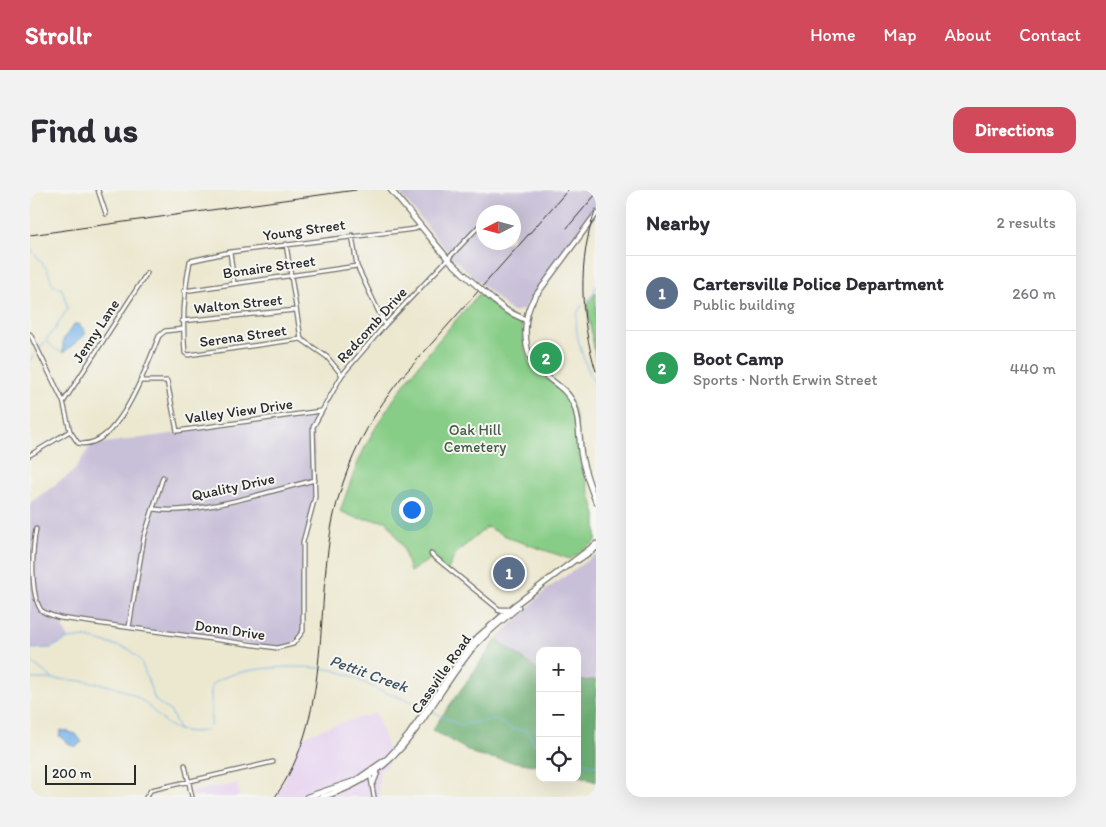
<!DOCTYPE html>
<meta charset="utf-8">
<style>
body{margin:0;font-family:Itim,sans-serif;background:#f2f2f3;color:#2b2b33}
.controls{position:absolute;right:15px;bottom:15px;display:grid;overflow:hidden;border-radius:10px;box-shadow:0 5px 20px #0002}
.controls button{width:45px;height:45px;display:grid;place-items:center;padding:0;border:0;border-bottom:1px solid #e1e1e2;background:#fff;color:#2b2b33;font:25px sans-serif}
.compass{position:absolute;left:446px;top:15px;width:45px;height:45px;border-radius:50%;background:#fff;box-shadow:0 5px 20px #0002;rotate:264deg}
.scale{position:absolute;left:15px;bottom:12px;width:91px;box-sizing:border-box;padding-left:5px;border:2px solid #2b2b2b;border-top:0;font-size:14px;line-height:18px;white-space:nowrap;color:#2b2b2b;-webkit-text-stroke:4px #f6f6f2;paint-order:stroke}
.you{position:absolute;left:381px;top:319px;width:18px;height:18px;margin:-12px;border:4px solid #fff;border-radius:50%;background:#1a73e8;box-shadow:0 0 0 8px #1a73e833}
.badge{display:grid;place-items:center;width:32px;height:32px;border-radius:50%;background:#d1495b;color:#fff;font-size:16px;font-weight:700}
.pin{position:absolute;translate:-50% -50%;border:2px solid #fff;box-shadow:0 1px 5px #0006}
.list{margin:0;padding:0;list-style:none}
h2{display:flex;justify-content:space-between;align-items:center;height:65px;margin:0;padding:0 20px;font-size:21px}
h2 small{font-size:16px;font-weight:400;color:#7c7c81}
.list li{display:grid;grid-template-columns:32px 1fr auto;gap:15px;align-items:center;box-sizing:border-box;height:75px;padding:0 20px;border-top:1px solid #e1e1e2}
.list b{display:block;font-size:19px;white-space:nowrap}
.list p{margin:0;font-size:16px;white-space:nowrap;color:#7c7c81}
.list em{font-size:16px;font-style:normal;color:#7c7c81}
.icon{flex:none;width:28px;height:28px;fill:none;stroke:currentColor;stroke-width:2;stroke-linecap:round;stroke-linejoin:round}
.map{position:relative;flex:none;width:566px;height:607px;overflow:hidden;border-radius:15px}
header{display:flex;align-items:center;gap:30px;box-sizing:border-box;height:70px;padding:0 25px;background:#d1495b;color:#fff}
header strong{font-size:24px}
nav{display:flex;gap:28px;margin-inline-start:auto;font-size:18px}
.intro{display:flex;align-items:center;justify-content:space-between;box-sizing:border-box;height:120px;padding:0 30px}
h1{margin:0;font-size:35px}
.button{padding:12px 22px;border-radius:15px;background:#d1495b;color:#fff;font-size:18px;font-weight:700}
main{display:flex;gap:30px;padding:0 30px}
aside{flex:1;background:#fff;border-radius:15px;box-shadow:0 5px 20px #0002}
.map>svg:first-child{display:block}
.built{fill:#e6d2f0}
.industrial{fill:#c8bfd8;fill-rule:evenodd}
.green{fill:#88cd87;stroke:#5a7c59}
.forest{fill:#6eb074;stroke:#4c6e50}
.water{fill:#78b4ea;stroke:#52708a}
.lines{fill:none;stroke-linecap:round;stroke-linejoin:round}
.stream{stroke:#78b4ea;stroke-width:1}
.street-casing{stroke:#6f6d65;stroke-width:5.5}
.secondary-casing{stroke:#6f6d65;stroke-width:7}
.street{stroke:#fff;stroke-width:3}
.secondary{stroke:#fff;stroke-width:4.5}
.rail{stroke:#2b2b2b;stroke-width:1}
.secondary-bridge-casing{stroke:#6f6d65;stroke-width:7;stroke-linecap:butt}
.secondary-bridge{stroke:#fff;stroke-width:4.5}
.labels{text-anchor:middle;stroke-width:4;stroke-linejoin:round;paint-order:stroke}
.street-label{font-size:15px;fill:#2b2b2b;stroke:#f6f6f2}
.park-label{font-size:15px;fill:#475c47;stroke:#f6f6f2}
.water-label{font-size:16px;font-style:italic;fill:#425464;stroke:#f6f6f2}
</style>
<header>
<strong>Strollr</strong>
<nav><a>Home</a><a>Map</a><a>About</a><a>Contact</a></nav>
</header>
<div class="intro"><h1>Find us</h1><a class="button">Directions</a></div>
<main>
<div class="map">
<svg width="566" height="607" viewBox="0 0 566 607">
<rect width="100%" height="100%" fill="#f6f6f2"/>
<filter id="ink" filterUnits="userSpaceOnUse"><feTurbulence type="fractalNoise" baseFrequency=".02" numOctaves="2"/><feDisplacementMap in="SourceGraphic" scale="10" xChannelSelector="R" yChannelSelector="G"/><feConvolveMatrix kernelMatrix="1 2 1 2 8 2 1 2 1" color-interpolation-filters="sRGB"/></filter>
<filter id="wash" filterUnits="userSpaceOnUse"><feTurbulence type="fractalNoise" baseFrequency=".0096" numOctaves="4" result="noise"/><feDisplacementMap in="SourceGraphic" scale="20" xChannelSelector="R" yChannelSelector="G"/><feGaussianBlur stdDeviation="1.12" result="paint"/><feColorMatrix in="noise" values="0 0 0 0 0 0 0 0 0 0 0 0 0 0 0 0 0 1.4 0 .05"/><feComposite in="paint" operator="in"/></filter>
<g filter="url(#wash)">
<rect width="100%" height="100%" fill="#ece8d0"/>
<path class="built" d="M346,523L359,562L358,574L349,583V607H247L273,546L307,534Z
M208,594L209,607H163L162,601Z"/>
<path class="industrial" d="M367,0H566V24L492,120L482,122L422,67ZM453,22H483V52H453Z
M290,223L284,236L285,307L273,352V441L263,454L247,458L30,429L38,449L21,458L0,459V313L44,281L61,255Z
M566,364V490L547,491V461H510V482L467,449L516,400Z"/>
<path class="green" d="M566,102V170L557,116Z
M449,104L492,135L495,160L500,175L534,202L542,215L546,227L550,270L566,325V351L540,369L482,349L457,337L426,363L417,382L400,369L380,382L373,357L357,331L326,328L310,321C318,300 325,277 335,257C365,200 406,152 449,104Z"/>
<path class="forest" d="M467,449L510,482V576L448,566L402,540Z
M566,490V592L547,585V491Z"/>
<path class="water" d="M44,134H49L55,141V145L33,163V150Z
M31,540L46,544L52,552L47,556H42L29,546Z"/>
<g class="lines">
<path class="stream" d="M0,58L17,79L23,95L32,99L38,118L25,139L0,170
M556,113L564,103L566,96
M552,115C536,130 557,180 566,196
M17,151L26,160L32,162
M0,459L21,458L38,449L54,447L99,459L111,471L125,510L141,522L149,540
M0,471L22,488
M0,489C32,489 69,489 99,503C132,518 129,547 175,541L181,535V496C199,475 281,474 307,481C322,485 336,494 349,500C365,507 381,510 396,518
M402,521L429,535L465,529L482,539L497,541L503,552L510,557
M547,571L566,576"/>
</g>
</g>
<g filter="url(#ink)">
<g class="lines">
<defs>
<path id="street" d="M68,0L76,24
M322,45L327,76L355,135
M256,54L271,149L297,167L312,185
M200,62L204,93
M154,101L327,76
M152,131L266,120
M0,144L33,211L40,241L48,253C88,262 117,175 129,146L135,141L153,139
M271,149L158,165L155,163C152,131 154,102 160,71L200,62L385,39L391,36
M110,191H137L147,241L291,221
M34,211L117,83
M0,265L40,241
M124,319C166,326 243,300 285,290
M6,339C2,361 0,404 11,420C15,424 24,426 30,428L247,458L263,454L273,441V352L285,307L283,237L312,185L355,135L452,33
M401,364L471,421
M99,437L114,347L133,287
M155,575L162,607
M340,583L344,607
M116,607L121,600L243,572"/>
<path id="secondary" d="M361,0L418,69L436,86
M566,24L504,108C492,127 492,164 509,180C521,192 537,198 544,215C550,230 549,248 551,264C554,281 560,296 566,312
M463,110L477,121L496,130
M548,370L566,358
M469,420H479
M343,593L347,583
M277,607L325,591L358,568L378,546L432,467L448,447L485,415L566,354
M292,607C375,583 390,525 438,464C452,445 471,432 488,417"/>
</defs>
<use href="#street" class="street-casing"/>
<use href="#secondary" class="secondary-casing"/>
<use href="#street" class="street"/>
<use href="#secondary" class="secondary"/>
<path class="rail" d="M566,19C547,70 550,130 566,181
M537,38L566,4
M0,45L326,0
M245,607C301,528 285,425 302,334C313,279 337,231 371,188L538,0"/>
<defs>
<path id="secondary-bridge" d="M436,86L463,110"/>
</defs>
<use href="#secondary-bridge" class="secondary-bridge-casing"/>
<use href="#secondary-bridge" class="secondary-bridge"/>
</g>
</g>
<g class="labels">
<g class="street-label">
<text transform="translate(274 40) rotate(-8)" y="5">Young Street</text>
<text transform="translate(239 77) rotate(-8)" y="5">Bonaire Street</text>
<text transform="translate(208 114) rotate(-6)" y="5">Walton Street</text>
<text transform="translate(342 135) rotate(-48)" y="5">Redcomb Drive</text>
<text transform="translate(66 141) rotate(-57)" y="5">Jenny Lane</text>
<text transform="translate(213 146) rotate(-8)" y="5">Serena Street</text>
<text transform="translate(209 221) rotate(-8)" y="5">Valley View Drive</text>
<text transform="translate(203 297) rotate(-12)" y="5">Quality Drive</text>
<text transform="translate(200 440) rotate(8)" y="5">Donn Drive</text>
<text transform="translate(411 484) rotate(-55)" y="5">Cassville Road</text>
</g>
<g class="park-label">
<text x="445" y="245">Oak Hill<tspan x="445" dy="17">Cemetery</tspan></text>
</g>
<g class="water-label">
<text transform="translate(339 483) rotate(20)" y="6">Pettit Creek</text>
</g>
</g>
</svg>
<div class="controls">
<button>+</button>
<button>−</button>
<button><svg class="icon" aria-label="locate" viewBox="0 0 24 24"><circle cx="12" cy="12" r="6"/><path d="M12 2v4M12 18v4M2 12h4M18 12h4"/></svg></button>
</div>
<svg class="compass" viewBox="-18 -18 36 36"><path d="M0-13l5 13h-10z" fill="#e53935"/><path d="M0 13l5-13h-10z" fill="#7c7c81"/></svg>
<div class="scale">200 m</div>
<div class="you"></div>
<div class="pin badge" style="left:479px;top:383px;background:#5c6f8a">1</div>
<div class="pin badge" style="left:516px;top:168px;background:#2e9e5b">2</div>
</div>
<aside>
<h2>Nearby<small>2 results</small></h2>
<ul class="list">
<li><span class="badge" style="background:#5c6f8a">1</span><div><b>Cartersville Police Department</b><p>Public building</p></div><em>260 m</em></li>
<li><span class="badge" style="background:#2e9e5b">2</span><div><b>Boot Camp</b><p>Sports · North Erwin Street</p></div><em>440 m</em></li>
</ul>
</aside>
</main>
